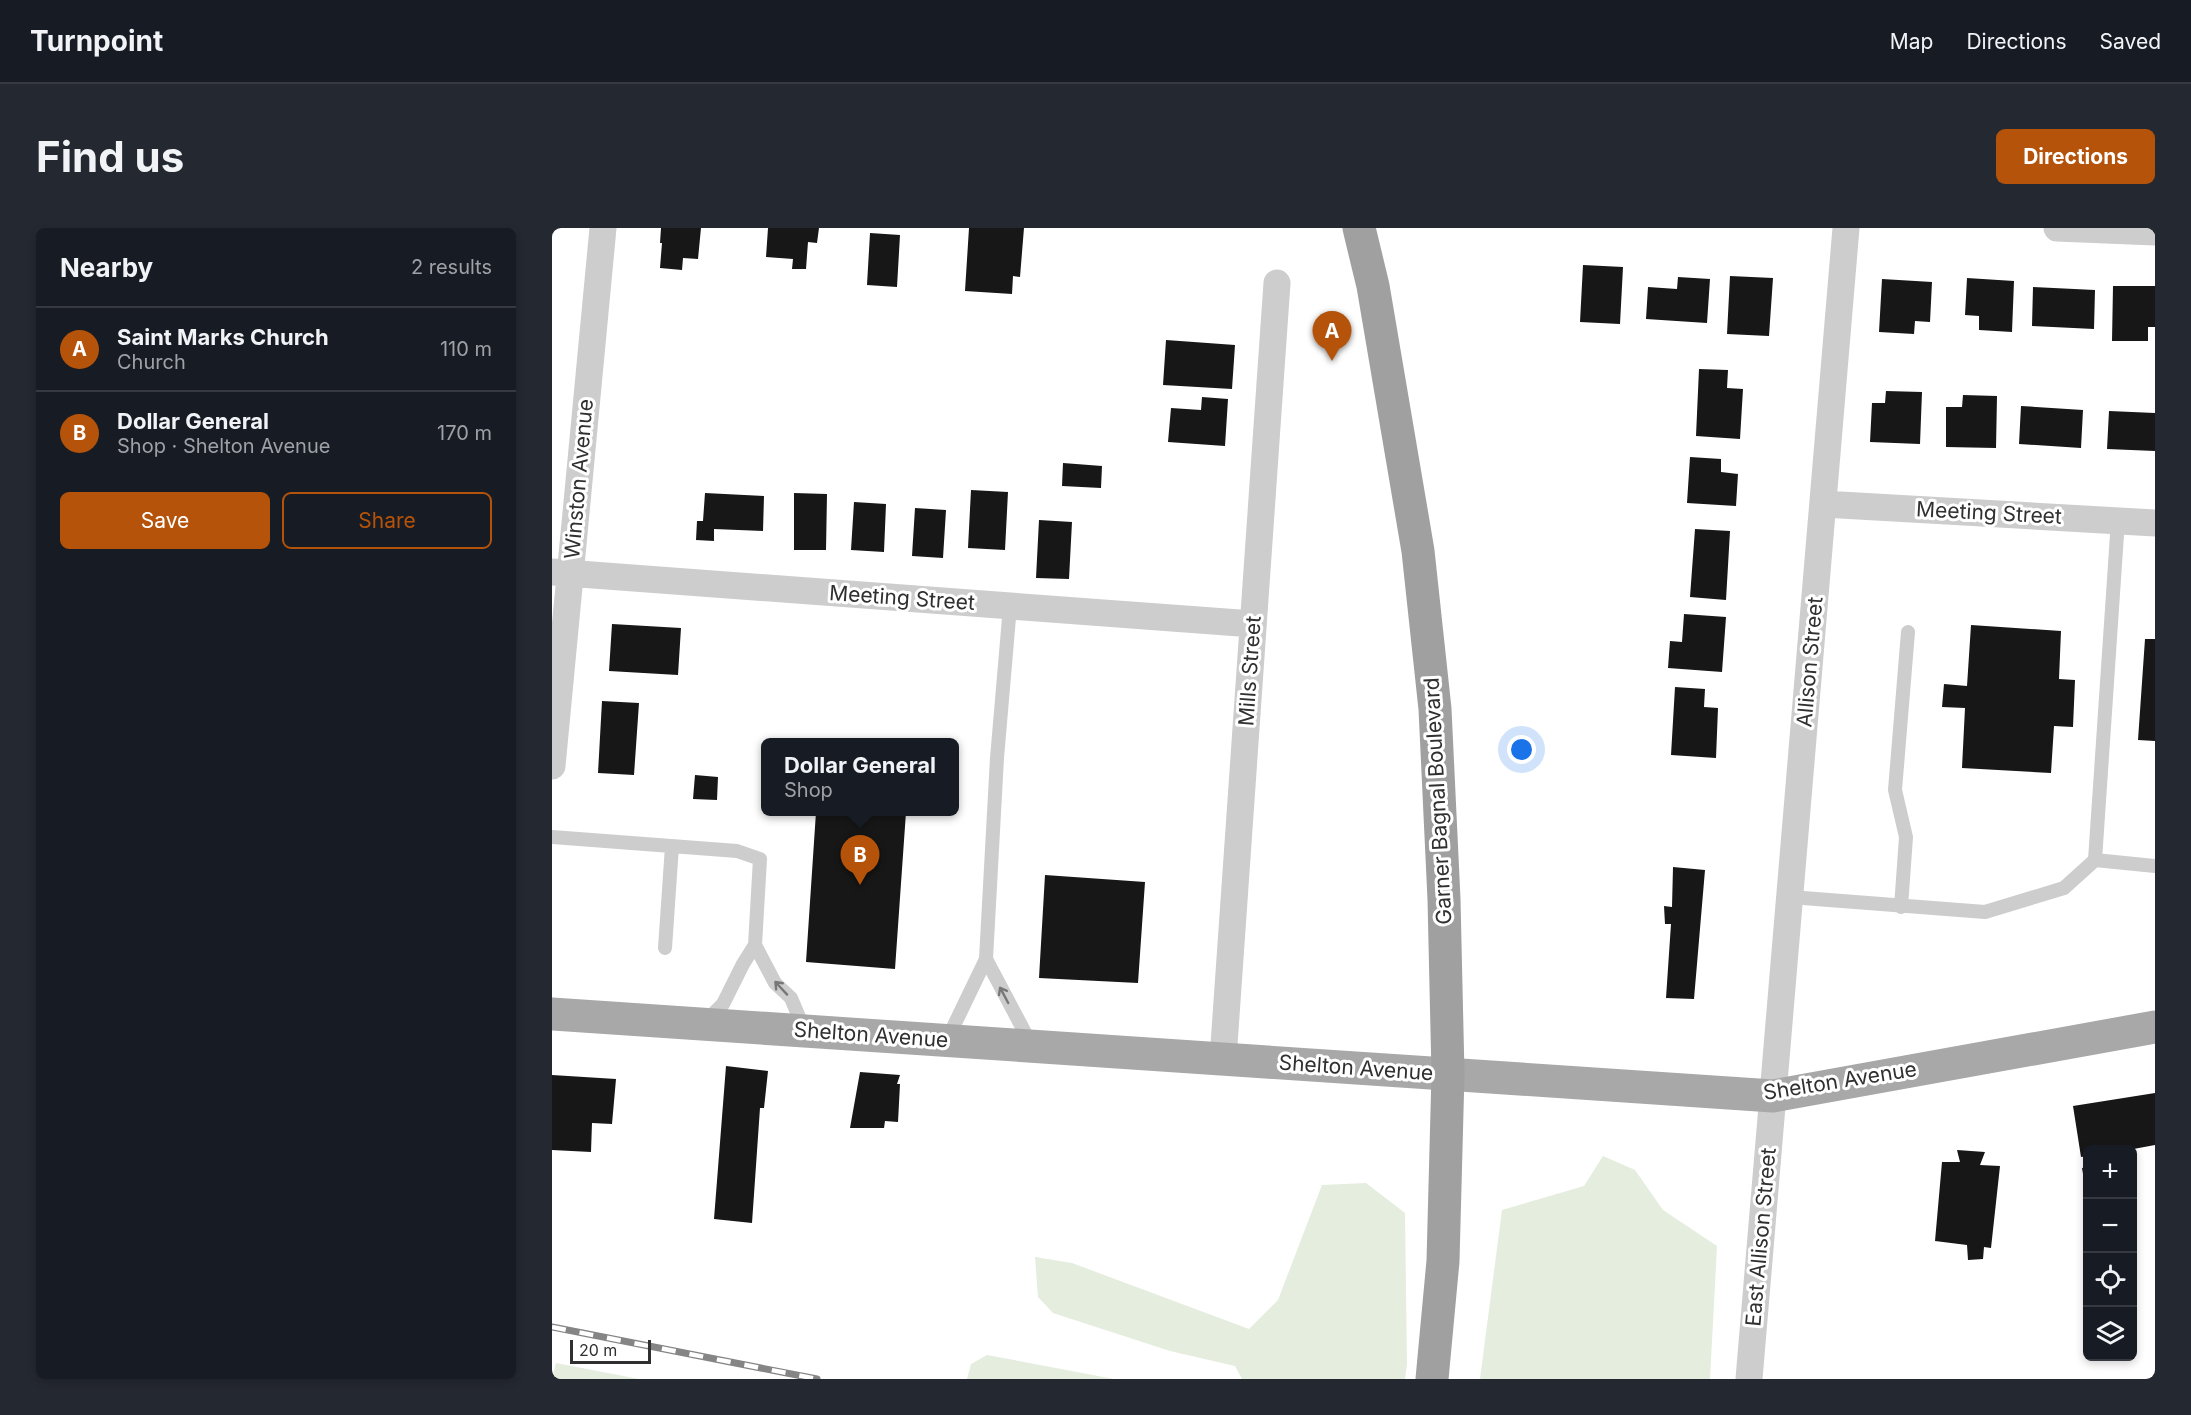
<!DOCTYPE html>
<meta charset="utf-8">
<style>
body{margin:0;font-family:Inter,sans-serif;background:#242831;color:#f1f3f6}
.controls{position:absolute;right:18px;bottom:18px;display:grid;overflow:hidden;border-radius:9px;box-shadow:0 3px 9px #0003}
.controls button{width:54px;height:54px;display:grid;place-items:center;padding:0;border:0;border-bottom:2px solid #363941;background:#171b24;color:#f1f3f6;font:30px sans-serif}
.scale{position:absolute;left:18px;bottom:15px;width:81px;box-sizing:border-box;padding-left:6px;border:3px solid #303030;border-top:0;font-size:16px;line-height:21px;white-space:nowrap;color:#303030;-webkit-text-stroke:4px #fff;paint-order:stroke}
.you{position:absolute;left:970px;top:522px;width:21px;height:21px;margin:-15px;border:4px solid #fff;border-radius:50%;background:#1a73e8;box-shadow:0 0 0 9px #1a73e833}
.badge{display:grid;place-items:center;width:39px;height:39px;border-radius:50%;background:#b45309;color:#fff;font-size:20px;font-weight:700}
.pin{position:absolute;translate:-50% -50px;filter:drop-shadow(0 2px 3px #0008)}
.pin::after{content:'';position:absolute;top:32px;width:21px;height:18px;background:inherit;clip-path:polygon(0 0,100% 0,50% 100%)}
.popup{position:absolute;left:209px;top:510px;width:198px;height:78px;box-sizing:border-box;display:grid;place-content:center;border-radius:9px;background:#171b24;filter:drop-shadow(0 2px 4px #0005);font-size:20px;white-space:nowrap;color:#9ea1a6}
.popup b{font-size:22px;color:#f1f3f6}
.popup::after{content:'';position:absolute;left:50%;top:100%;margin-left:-12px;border:12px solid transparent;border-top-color:#171b24}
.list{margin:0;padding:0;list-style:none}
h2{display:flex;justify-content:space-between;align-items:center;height:78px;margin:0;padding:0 24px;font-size:26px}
h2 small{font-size:20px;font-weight:400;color:#9ea1a6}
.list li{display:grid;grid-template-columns:39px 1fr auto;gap:18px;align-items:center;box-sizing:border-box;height:84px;padding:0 24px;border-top:2px solid #363941}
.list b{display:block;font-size:22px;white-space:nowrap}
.list p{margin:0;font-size:20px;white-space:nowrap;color:#9ea1a6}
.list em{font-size:20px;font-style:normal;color:#9ea1a6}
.actions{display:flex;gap:12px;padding:18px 24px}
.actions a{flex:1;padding:14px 0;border:2px solid #b45309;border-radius:9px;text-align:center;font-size:21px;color:#b45309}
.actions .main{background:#b45309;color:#fff}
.icon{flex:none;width:33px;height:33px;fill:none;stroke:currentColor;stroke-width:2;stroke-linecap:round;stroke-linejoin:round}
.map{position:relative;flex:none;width:1603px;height:1151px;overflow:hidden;border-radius:9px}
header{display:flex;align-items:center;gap:36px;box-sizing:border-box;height:84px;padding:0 30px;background:#171b24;border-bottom:2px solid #363941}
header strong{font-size:28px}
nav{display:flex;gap:33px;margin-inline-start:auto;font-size:21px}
.intro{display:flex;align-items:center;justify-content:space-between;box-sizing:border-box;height:144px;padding:0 36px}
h1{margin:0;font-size:42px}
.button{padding:15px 27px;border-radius:9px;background:#b45309;color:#fff;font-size:21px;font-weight:700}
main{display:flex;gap:36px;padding:0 36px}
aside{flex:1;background:#171b24;border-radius:9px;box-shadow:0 3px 9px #0003}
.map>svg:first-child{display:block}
.green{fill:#e5edde}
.building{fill:#171717}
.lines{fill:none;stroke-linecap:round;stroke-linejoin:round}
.service{stroke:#cdcdcd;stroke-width:14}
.minor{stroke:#cdcdcd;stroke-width:27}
.primary{stroke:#a8a8a8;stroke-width:33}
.trunk{stroke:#a0a0a0;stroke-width:33}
.rail-casing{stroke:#858585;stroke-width:7}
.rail{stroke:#fff;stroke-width:4.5;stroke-dasharray:14;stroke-linecap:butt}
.oneway{stroke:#777}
.labels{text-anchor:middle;stroke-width:6;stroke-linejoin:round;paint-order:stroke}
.street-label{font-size:21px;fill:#303030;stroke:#fff}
</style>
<header>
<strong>Turnpoint</strong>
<nav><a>Map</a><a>Directions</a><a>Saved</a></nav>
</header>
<div class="intro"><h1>Find us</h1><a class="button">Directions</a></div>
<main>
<aside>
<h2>Nearby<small>2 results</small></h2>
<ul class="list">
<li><span class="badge">A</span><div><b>Saint Marks Church</b><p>Church</p></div><em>110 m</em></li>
<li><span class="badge">B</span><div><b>Dollar General</b><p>Shop · Shelton Avenue</p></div><em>170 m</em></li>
</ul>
<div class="actions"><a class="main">Save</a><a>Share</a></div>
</aside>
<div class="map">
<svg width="1603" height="1151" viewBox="0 0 1603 1151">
<rect width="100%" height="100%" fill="#fff"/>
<path class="green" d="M1051,928L1083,942L1111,982L1165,1018L1158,1151H928L950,982L1032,958Z
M814,955L853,985L855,1136L853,1151H690L683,1138L618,1123L501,1085L486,1069L483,1029L520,1035L697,1101L726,1072L770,957Z
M435,1127L562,1151H415L419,1136Z
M4,1135L87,1151H0Z"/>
<path class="building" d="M109,0H149L146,31L131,30L130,42L108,40L110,15H108Z
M216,0H267L265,15L256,14L254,41H240L241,31L214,29Z
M417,0H472L468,49L461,48L460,66L413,63Z
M318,5L348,7L345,59L315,57Z
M1031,37L1071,39L1068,96L1028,94Z
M1178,48L1221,50L1217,108L1175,106Z
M1126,49L1158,51L1155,95L1094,91L1096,59L1125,61Z
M1415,50L1462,53L1460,104L1427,102V88L1413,87Z
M1330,51L1380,54L1378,94L1363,93L1362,106L1327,104Z
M1561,58H1603V99H1596V113H1560Z
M1481,59L1543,62L1542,101L1480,98Z
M614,112L683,117L680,161L611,157Z
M1147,141L1176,142L1175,160L1191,161L1188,211L1144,208Z
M1334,163L1370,164L1368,216L1318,214L1320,175H1333Z
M1411,167L1445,168L1444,220L1394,219V179H1410Z
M650,169L676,171L673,218L616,214L619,180L649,182Z
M1469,178L1531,182L1529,220L1467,216Z
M1557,183L1603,185V223L1555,221Z
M1138,229L1169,231V244L1186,246L1184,278L1135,275Z
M511,235L550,238L549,260L510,258Z
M419,262L456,264L453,322L416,320Z
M153,265L212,268L211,303L162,301V313L144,312L145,293H151Z
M242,265L275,266L274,322H242Z
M302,274L334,276L332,324L299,322Z
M363,280L394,282L391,330L360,328Z
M487,292L520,294L517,351L484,350Z
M1143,301L1178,303L1174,372L1138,369Z
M1132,386L1174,389L1170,444L1116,440L1118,413L1130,414Z
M60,396L129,400L126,447L57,443Z
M1419,397L1509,403L1507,451L1523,452L1521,499L1502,498L1499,545L1410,540L1413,480L1390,479L1392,456L1415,458Z
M1593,411H1603V513L1586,512Z
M1123,459L1153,461L1152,479L1166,480L1164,530L1119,527Z
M50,473L87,475L82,547L46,545Z
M143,547L166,549L165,572L141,571Z
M264,584H354L343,741L254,734Z
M1121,639L1153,642L1142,771L1114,770L1119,696H1113L1112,678L1120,679Z
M493,647L593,654L586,755L487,750Z
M174,838L216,843L212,880H208L200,995L162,991Z
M308,844L348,847L345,856H348L346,894L333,893L332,900H298Z
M0,847L64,851L60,896L40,895L39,924L0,922Z
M1603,865V917L1576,922H1536V928L1529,929L1521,878Z
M1405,922L1433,924L1428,937L1448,938L1439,1020L1432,1019L1431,1031L1416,1032L1415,1017L1383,1013L1390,934H1408Z
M1536,939V963H1534L1530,940Z"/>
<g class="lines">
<path class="service" d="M0,609L185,623L208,631L203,717L223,755L239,770L252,801
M1543,632L1603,638
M1238,669L1433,684L1512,660L1543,632L1566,292
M1349,679L1354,609L1343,562L1356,404
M113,720L120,618
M434,731L445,530L458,378
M154,793L171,776L191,736L203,717
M395,812L434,731L479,816"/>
<path class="minor" d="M1505,0L1603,4
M1271,276L1603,295
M0,344L701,396
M0,538L51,0
M671,831L725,55
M1197,1151L1294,0"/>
<path class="primary" d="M0,786L1221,868L1603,799"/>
<path class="trunk" d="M807,0L821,58L866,323L883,481L892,671L896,846L891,1033L880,1151"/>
<defs>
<path id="rail" d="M0,1099L265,1151"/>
</defs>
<use href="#rail" class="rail-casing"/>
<use href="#rail" class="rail"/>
</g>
<defs><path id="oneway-shaft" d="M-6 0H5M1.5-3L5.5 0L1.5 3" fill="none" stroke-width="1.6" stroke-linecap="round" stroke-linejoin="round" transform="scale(1.5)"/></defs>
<g class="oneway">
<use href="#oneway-shaft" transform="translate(229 760) rotate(-133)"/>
<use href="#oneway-shaft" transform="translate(452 767) rotate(-118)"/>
</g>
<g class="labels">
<g class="street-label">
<text transform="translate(27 251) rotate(-85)" y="7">Winston Avenue</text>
<text transform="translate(1437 285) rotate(3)" y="7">Meeting Street</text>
<text transform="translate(350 370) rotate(4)" y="7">Meeting Street</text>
<text transform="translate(1258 434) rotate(-85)" y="7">Allison Street</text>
<text transform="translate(698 443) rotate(-86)" y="7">Mills Street</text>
<text transform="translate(886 573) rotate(-93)" y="7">Garner Bagnal Boulevard</text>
<text transform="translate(319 807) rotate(4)" y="7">Shelton Avenue</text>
<text transform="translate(804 840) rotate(4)" y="7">Shelton Avenue</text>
<text transform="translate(1288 853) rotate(-9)" y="7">Shelton Avenue</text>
<text transform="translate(1209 1009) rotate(-85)" y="7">East Allison Street</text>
</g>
</g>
</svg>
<div class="controls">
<button>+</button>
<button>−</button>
<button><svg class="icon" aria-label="locate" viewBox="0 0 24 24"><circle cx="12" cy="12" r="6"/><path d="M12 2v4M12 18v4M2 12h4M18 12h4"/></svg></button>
<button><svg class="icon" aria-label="layers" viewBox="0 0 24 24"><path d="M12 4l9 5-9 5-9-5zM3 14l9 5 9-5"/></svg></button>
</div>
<div class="scale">20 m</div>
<div class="you"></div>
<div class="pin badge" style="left:780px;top:133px">A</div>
<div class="pin badge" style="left:308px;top:657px">B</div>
<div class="popup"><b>Dollar General</b>Shop</div>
</div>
</main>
